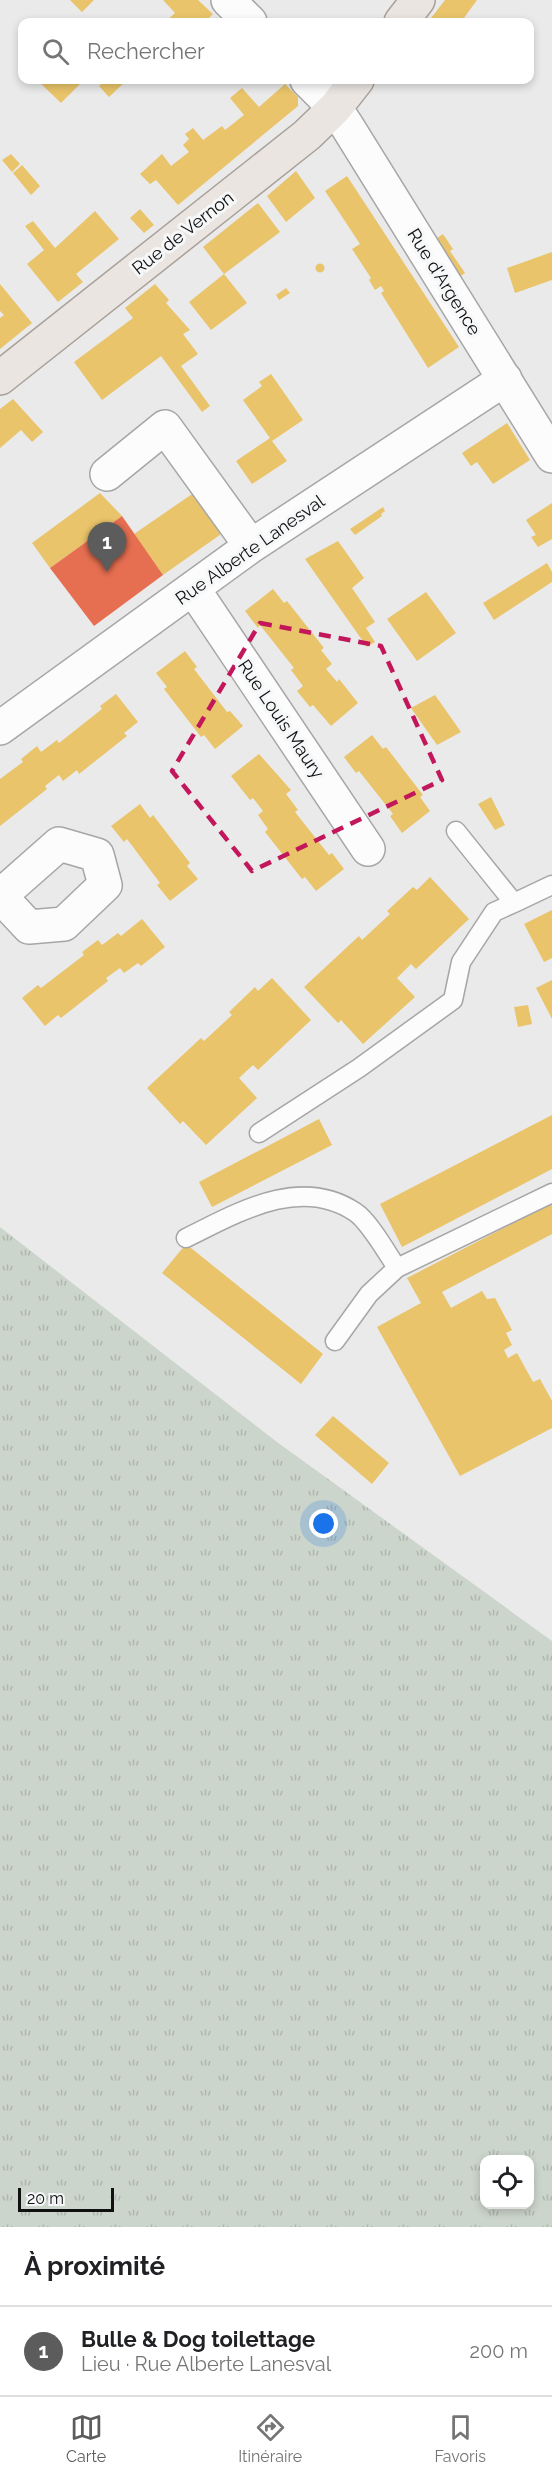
<!DOCTYPE html>
<html lang="fr">
<meta charset="utf-8">
<style>
body{margin:0;font-family:Raleway,sans-serif;background:#f2f2f2;color:#202124}
.controls{position:absolute;right:18px;bottom:18px;display:grid;overflow:hidden;border-radius:12px;box-shadow:0 3px 9px #0003}
.controls button{width:54px;height:54px;display:grid;place-items:center;padding:0;border:0;border-bottom:2px solid #e0e0e0;background:#fff;color:#202124;font:30px sans-serif}
.scale{position:absolute;left:18px;bottom:15px;width:96px;box-sizing:border-box;padding-left:6px;border:3px solid #101010;border-top:0;font-size:16px;line-height:21px;white-space:nowrap;color:#101010;-webkit-text-stroke:4px #f6f7f8;paint-order:stroke}
.you{position:absolute;left:324px;top:1524px;width:21px;height:21px;margin:-15px;border:4px solid #fff;border-radius:50%;background:#1a73e8;box-shadow:0 0 0 9px #1a73e833}
.badge{display:grid;place-items:center;width:39px;height:39px;border-radius:50%;background:#5c5c5c;color:#fff;font-size:20px;font-weight:700}
.pin{position:absolute;translate:-50% -50px;filter:drop-shadow(0 2px 3px #0008)}
.pin::after{content:'';position:absolute;top:32px;width:21px;height:18px;background:inherit;clip-path:polygon(0 0,100% 0,50% 100%)}
.list{margin:0;padding:0;list-style:none}
h2{display:flex;justify-content:space-between;align-items:center;height:78px;margin:0;padding:0 24px;font-size:26px}
h2 small{font-size:20px;font-weight:400;color:#757577}
.list li{display:grid;grid-template-columns:39px 1fr auto;gap:18px;align-items:center;box-sizing:border-box;height:90px;padding:0 24px;border-top:2px solid #e0e0e0}
.list b{display:block;font-size:22px;white-space:nowrap}
.list p{margin:0;font-size:20px;white-space:nowrap;color:#757577}
.list em{font-size:20px;font-style:normal;color:#757577}
.icon{flex:none;width:33px;height:33px;fill:none;stroke:currentColor;stroke-width:2;stroke-linecap:round;stroke-linejoin:round}
.map{position:relative;flex:none;width:552px;height:2227px;overflow:hidden}
.search{position:absolute;background:#fff;box-shadow:0 3px 9px #0003;left:18px;right:18px;top:18px;height:66px;display:flex;align-items:center;gap:15px;box-sizing:border-box;padding:0 21px;border-radius:12px;color:#757577;font-size:22px}
.sheet{height:168px;background:#fff}
nav{display:flex;justify-content:space-around;align-items:center;box-sizing:border-box;height:84px;border-top:2px solid #e0e0e0;background:#fff;font-size:16px;color:#757577}
nav a{display:grid;justify-items:center;gap:3px}
nav .on{color:#5c5c5c}
.map>svg:first-child{display:block}
.grass{fill:url(#grass-tufts);fill-rule:evenodd}
.homes{fill:#e9c46a}
.shops{fill:#e76f51}
.lines{fill:none;stroke-linecap:round;stroke-linejoin:round}
.lane-casing{stroke:#a6a6a6;stroke-width:21}
.street-casing{stroke:#a6a6a6;stroke-width:36}
.primary-casing{stroke:#a8a099;stroke-width:36}
.lane{stroke:#fcfcfc;stroke-width:18}
.street{stroke:#fcfcfc;stroke-width:33}
.primary{stroke:#eae5e1;stroke-width:33}
.marked{fill:none;stroke:#c2185b;stroke-width:4.5;stroke-dasharray:12 8;stroke-linejoin:round}
.labels{text-anchor:middle;stroke-width:6;stroke-linejoin:round;paint-order:stroke}
.street-label{font-size:18px;fill:#101010;stroke:#f6f7f8}
</style>
<div class="map">
<svg width="552" height="2227" viewBox="0 0 552 2227">
<defs>
<pattern id="grass-tufts" width="24" height="20" patternUnits="userSpaceOnUse" patternTransform="scale(1.5)"><rect width="24" height="20" fill="#ccd5cc"/><path d="M3 7l-1-3M5 7V3M7 7l1-3M15 17l-1-3M17 17v-4M19 17l1-3" fill="none" stroke="#aeb6ae"/></pattern>
</defs>
<rect width="100%" height="100%" fill="#eaeaea"/>
<path class="grass" d="M0,1227L277,1442L552,1641V2227H0ZM484,2160H530V2204H484Z"/>
<path class="homes" d="M70,0H94L82,12Z
M163,0H198L213,14L205,22H165L175,13Z
M445,0H477L461,22H428Z
M37,80H84L61,103Z
M106,80H127L109,97L99,86Z
M285,84L298,97V106L178,205L156,180L150,184L140,174L162,154L171,166L189,152L183,145L189,139L185,134L193,128L203,140L222,126L225,130L244,115L230,98L242,88L259,107Z
M11,154L20,164L12,172L2,160Z
M22,165L40,186L31,195L13,173Z
M296,171L315,198L286,222L267,196Z
M347,176L459,347L428,368L381,293L384,291L381,286L375,290L369,280L371,278L352,249L360,244L325,191Z
M258,203L280,232L224,274L247,303L211,330L189,302L224,274L203,247Z
M140,209L154,225L144,233L130,218Z
M95,211L119,239L76,274L83,282L58,302L27,264L44,250L25,226L33,221L55,248Z
M443,234L453,249L450,251L465,273L458,278L434,240Z
M552,252V280L515,293L507,268Z
M315.5 268a4.5 4.5 0 1 1 9 0a4.5 4.5 0 1 1-9 0Z
M0,284L32,323L0,349V318L4,315L0,311Z
M155,284L169,300L166,303L190,330L183,334L198,354L181,366L210,406L202,412L161,356L102,400L74,362L133,318L125,308Z
M286,288L290,293L279,300L276,295Z
M271,374L303,420L272,441L287,461L252,484L236,461L270,438L243,400L262,386L259,382Z
M13,399L43,432L32,442L21,430L0,448V409Z
M507,423L530,460L493,484L477,462L471,466L462,453Z
M195,492L224,532L163,575L134,534Z
M100,493L122,516L50,568L32,543Z
M552,503V539L538,547L531,537L536,535L526,520Z
M383,507L385,511L381,514L382,516L355,535L350,529Z
M338,541L364,578L352,588L375,622L366,628L375,642L367,647L305,559Z
M547,563L552,572V582L494,620L483,603Z
M273,589L284,603L287,601L324,648L321,650L332,664L326,669L337,682L339,679L358,703L331,726L313,705L310,707L297,691L303,686L291,670L294,668L260,625L258,628L245,611Z
M426,592L456,633L417,661L387,619Z
M185,651L197,667L194,669L227,712L230,711L243,726L215,749L204,735L201,737L164,689L167,687L156,673Z
M116,694L138,722L124,733L127,736L79,774L77,770L63,781L59,775L45,786L47,789L0,826V779L23,762L21,759L37,746L41,752L57,740L59,743L102,709L100,706Z
M435,695L461,732L437,745L411,708Z
M372,735L383,749L386,747L423,795L420,797L430,811L402,833L390,816L393,814L359,771L356,773L344,757Z
M259,754L291,790L286,794L298,810L295,812L329,855L332,853L344,869L316,891L305,877L302,879L265,832L268,829L258,815L263,811L253,798L250,800L231,776Z
M491,797L505,825L495,830L478,804Z
M140,804L150,818L153,815L190,863L187,866L198,879L170,901L157,885L160,883L127,839L124,842L111,826Z
M430,877L469,919L416,969L411,964L397,978L415,997L363,1044L341,1020L338,1023L304,987L359,936L362,940L390,914L387,911L413,887L417,890Z
M552,910V958L544,962L524,924Z
M142,919L165,947L141,966L138,963L124,973L120,968L106,978L108,981L61,1018L58,1015L45,1026L22,998L38,985L41,988L84,955L82,952L98,940L102,945L118,933L121,936Z
M272,978L311,1020L258,1070L253,1065L239,1078L257,1098L206,1145L183,1121L180,1124L147,1088L201,1038L204,1041L232,1015L229,1012L255,987L258,991Z
M552,980V1019L536,988Z
M528,1005L532,1024L518,1027L514,1007Z
M552,1115V1169L402,1247L380,1204Z
M319,1119L332,1145L212,1207L199,1182Z
M552,1203V1234L442,1292L451,1308L482,1291L487,1299L495,1298L512,1330L506,1333L512,1345L504,1350L508,1358L517,1353L533,1382L540,1379L552,1401V1428L460,1476L377,1327L421,1303L407,1278Z
M186,1244L323,1354L301,1384L162,1273Z
M333,1416L389,1463L372,1484L315,1435Z"/>
<path class="shops" d="M122,516L163,575L94,626L50,568Z"/>
<g class="lines">
<defs>
<path id="lane" d="M456,831L514,903L552,885
M259,1133L359,1068L453,1000L461,962L494,912L514,903
M186,1238C237,1213 300,1175 355,1212C369,1221 387,1253 397,1268
M335,1341L369,1294L397,1268L552,1193"/>
<path id="street" d="M228,0L250,22
M307,80L335,108L347,126L552,456
M107,474L165,427L251,546
M194,590L368,849
M0,728L251,546L505,379
M59,844L97,855L105,885L64,924L29,927L0,896Z"/>
<path id="primary" d="M401,22L418,0
M0,378L307,135L335,108L357,80"/>
</defs>
<use href="#lane" class="lane-casing"/>
<use href="#street" class="street-casing"/>
<use href="#primary" class="primary-casing"/>
<use href="#lane" class="lane"/>
<use href="#street" class="street"/>
<use href="#primary" class="primary"/>
</g>
<path class="marked" d="M260,623L381,646L442,780L252,871L172,771Z"/>
<g class="labels">
<g class="street-label">
<text transform="translate(183 233) rotate(-38)" y="6">Rue de Vernon</text>
<text transform="translate(444 282) rotate(58)" y="6">Rue d'Argence</text>
<text transform="translate(250 550) rotate(-35)" y="6">Rue Alberte Lanesval</text>
<text transform="translate(281 719) rotate(56)" y="6">Rue Louis Maury</text>
</g>
</g>
</svg>
<div class="controls">
<button><svg class="icon" aria-label="locate" viewBox="0 0 24 24"><circle cx="12" cy="12" r="6"/><path d="M12 2v4M12 18v4M2 12h4M18 12h4"/></svg></button>
</div>
<div class="scale">20 m</div>
<div class="you"></div>
<div class="pin badge" style="left:107px;top:572px">1</div>
<div class="search"><svg class="icon" aria-label="search" viewBox="0 0 24 24"><circle cx="10" cy="10" r="6"/><path d="M15 15l6 6"/></svg>Rechercher</div>
</div>
<section class="sheet">
<h2>À proximité<small></small></h2>
<ul class="list">
<li><span class="badge">1</span><div><b>Bulle &amp; Dog toilettage</b><p>Lieu · Rue Alberte Lanesval</p></div><em>200 m</em></li>
</ul>
</section>
<nav>
<a class="on"><svg class="icon" aria-label="map" viewBox="0 0 24 24"><path d="M3 6l6-2 6 2 6-2v14l-6 2-6-2-6 2zM9 4v14M15 6v14"/></svg>Carte</a>
<a><svg class="icon" aria-label="directions" viewBox="0 0 24 24"><path d="M12 3l9 9-9 9-9-9zM9 14v-3h6M13 9l2 2-2 2"/></svg>Itinéraire</a>
<a><svg class="icon" aria-label="saved" viewBox="0 0 24 24"><path d="M7 4h10v16l-5-4-5 4z"/></svg>Favoris</a>
</nav>
